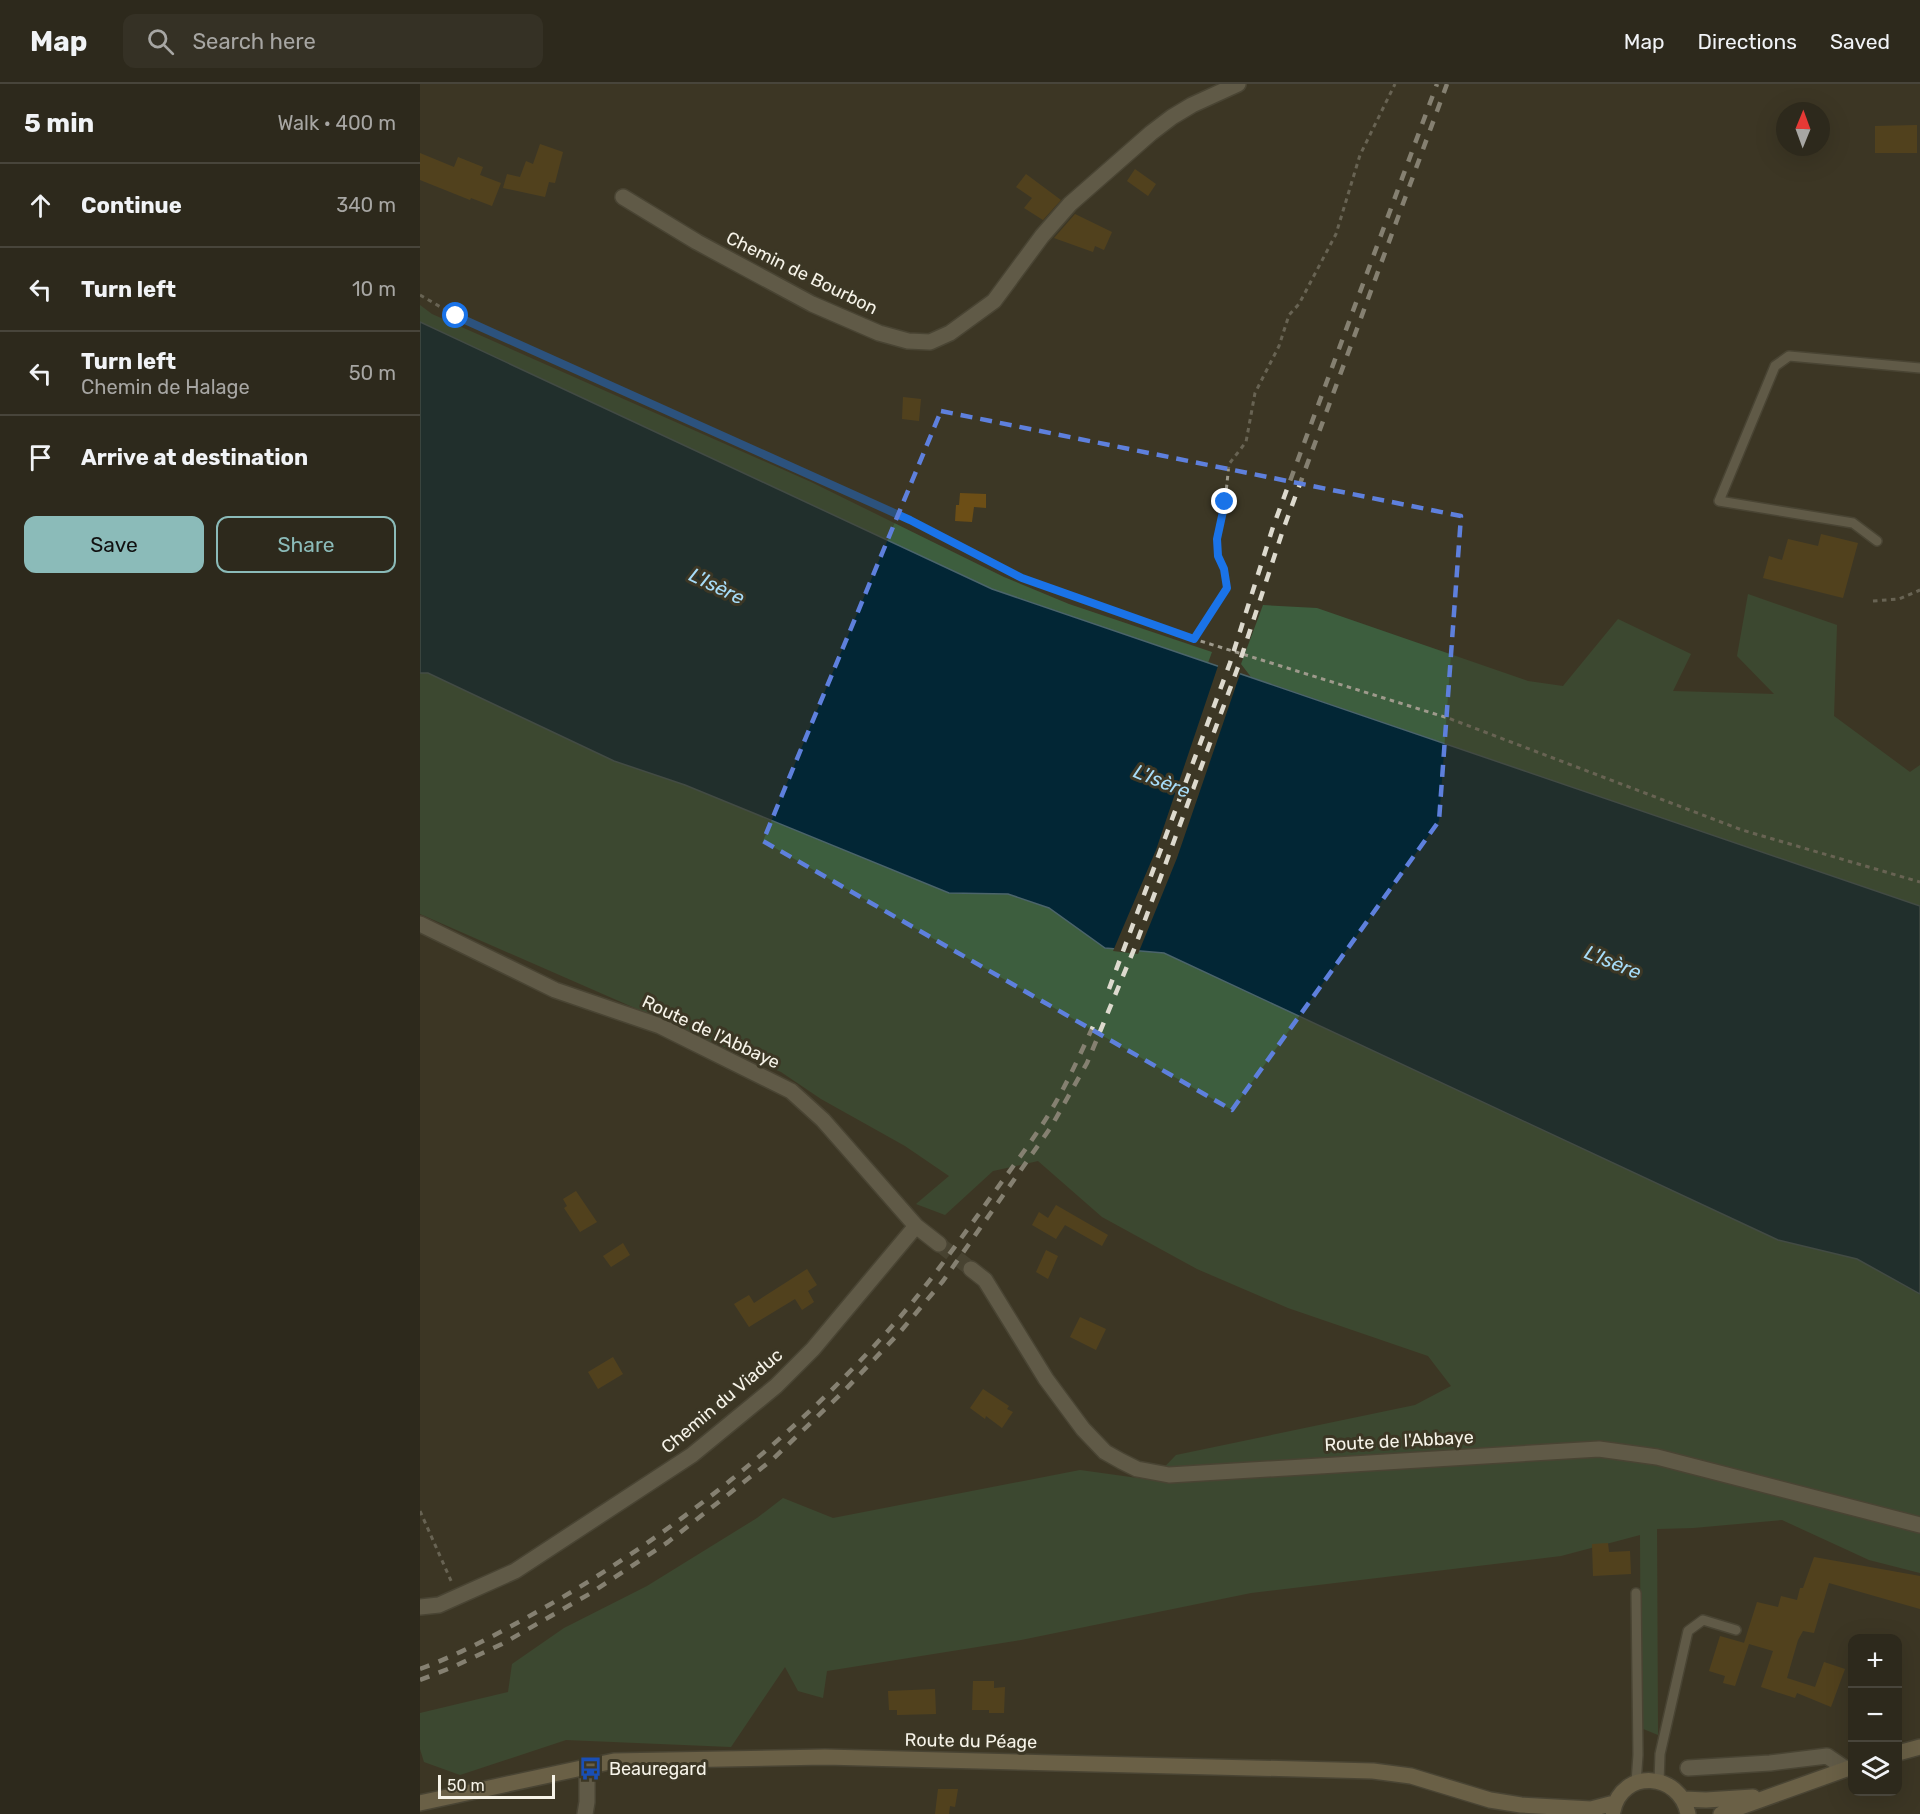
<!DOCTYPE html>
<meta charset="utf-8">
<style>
body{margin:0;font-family:Rubik,sans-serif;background:#353125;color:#f1f3f6}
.controls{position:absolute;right:18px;bottom:18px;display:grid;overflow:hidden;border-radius:12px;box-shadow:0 6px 24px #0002}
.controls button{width:54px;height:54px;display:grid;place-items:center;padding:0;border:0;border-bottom:2px solid #48453b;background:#2d291c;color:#f1f3f6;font:30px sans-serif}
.compass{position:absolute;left:1356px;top:18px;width:54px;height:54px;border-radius:50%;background:#2d291c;box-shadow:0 6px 24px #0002;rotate:1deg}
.scale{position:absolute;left:18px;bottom:15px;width:117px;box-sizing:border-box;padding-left:6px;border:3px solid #f6f3e8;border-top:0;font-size:16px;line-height:21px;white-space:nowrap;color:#f6f3e8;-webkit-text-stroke:4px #3c3725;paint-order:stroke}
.stop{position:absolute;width:18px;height:18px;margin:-14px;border:4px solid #1a73e8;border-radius:50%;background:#fff}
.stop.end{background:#1a73e8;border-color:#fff;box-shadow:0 2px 6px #0008}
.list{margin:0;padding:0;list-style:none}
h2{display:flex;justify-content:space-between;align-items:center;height:78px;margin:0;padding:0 24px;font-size:26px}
h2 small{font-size:20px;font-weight:400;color:#a7a6a3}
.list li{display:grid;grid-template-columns:39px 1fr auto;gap:18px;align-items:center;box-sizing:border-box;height:84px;padding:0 24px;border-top:2px solid #48453b}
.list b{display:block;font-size:22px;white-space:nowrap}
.list p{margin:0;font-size:20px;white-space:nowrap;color:#a7a6a3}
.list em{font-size:20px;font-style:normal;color:#a7a6a3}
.actions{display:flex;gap:12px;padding:18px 24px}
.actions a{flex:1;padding:14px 0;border:2px solid #8bbbb9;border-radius:12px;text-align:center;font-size:21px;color:#8bbbb9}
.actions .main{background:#8bbbb9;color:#111}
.icon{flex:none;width:33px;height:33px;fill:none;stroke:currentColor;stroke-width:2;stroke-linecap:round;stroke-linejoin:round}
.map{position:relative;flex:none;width:1500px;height:1730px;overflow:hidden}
header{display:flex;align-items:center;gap:36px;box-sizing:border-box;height:84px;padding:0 30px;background:#2d291c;border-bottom:2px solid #48453b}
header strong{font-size:28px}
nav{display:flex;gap:33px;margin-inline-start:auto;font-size:21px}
.search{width:420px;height:54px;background:#353125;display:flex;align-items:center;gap:15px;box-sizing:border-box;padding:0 21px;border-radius:12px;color:#a7a6a3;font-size:22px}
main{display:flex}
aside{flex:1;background:#2d291c}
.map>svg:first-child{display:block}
.green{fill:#3d5e3e}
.water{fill:#022635;stroke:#4b646b;stroke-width:1.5}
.pier{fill:#3c3725}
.building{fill:#6c4e16}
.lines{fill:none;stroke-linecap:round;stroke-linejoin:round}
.street-tunnel{stroke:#585342;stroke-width:15;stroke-dasharray:15 8;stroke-linecap:butt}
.lane-casing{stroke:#5a5546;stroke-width:12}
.street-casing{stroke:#5a5546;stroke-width:18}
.secondary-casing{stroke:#5a5546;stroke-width:18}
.path{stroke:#9e9a8c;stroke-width:3;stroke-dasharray:4.5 4.5;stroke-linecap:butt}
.lane{stroke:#8c8672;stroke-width:9}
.street{stroke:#8c8672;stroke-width:15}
.secondary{stroke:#a29270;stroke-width:15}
.rail{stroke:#dddace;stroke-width:4.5;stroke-dasharray:10 10;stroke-linecap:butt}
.route{stroke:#1a73e8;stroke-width:8}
.marked{fill:none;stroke:#5e80dd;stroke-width:4.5;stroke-dasharray:12 8;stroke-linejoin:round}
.labels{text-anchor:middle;stroke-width:6;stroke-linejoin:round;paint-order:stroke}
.street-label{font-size:18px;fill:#f6f3e8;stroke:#3c3725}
.poi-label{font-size:18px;fill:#f6f3e8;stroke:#3c3725;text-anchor:start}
.water-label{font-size:20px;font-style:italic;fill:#a7dcf8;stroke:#3c3725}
</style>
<header>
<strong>Map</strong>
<div class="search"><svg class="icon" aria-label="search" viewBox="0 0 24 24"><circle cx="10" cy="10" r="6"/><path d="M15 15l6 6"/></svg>Search here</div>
<nav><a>Map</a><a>Directions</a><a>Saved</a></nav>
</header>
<main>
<aside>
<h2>5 min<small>Walk · 400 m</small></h2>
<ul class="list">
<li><svg class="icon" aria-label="ahead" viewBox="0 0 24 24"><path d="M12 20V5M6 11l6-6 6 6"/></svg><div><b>Continue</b></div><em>340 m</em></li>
<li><svg class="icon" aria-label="left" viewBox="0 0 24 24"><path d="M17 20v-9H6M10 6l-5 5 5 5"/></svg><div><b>Turn left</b></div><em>10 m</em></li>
<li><svg class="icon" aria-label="left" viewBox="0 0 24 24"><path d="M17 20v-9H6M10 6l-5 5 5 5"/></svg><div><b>Turn left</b><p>Chemin de Halage</p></div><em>50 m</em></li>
<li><svg class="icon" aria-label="arrive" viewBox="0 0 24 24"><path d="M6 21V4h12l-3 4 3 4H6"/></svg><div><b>Arrive at destination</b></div></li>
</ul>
<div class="actions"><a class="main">Save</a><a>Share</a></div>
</aside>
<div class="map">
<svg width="1500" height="1730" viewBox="0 0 1500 1730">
<rect width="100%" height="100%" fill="#3c3725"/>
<path class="green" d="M0,221L12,230L391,398L584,493L649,520L792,568L788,579L572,505L0,238Z
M1328,510L1417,541L1414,632L1490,688L1500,681V822L831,593L821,580L843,521L897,524L1108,597L1143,602L1198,535L1271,570L1253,607L1354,610L1317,572Z
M0,589H8L194,677L265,701L529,809L588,810L629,824L685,863L744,869L1358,1156L1437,1175L1500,1210V1489L1449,1476L1362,1436L1273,1444L1237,1445L1238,1651L1221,1644L1220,1451L1141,1472L831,1509L601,1556L407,1587L403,1614L378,1607L365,1583L311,1663L146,1656L40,1691L4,1678L0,1665V1629L88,1608L92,1580L144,1544L227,1502L337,1434L363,1414L413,1434L660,1386L732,1396L756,1371L995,1321L1031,1302L1008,1272L868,1224L777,1185L682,1133L618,1077L573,1087L525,1131L496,1120L529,1092L485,1062L401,1015L361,988L0,830Z"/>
<path class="water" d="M0,238L572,505L1500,822V1210L1437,1175L1358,1156L744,869L685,864L629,824L588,810L529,809L265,701L194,677L8,589H0Z"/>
<path class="pier" d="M799,579L821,587L757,774L718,870L693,867L736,766Z"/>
<path class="building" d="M1497,41V69H1455V42Z
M120,60L143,68L135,99L129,98L125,113L83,104L87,90L100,93L106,77L113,80Z
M0,69L34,83L38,73L63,83L60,91L81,99L72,122L51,114L50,116L0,96Z
M715,85L736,100L728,112L707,97Z
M606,90L641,116L623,136L604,124L612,114L596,103Z
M655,130L692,148L684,166L675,162L673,168L634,154Z
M483,313L501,315L499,337L482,335Z
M540,409L566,410V424L554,423L552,438L535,437L536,421H539Z
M1401,450L1438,459L1423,514L1343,494L1349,472L1362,476L1368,455L1398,462Z
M156,1107L177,1138L160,1148L144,1124L147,1122L143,1115Z
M636,1121L688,1151L682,1162L645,1141L636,1155L612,1141L619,1128L628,1134Z
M203,1159L210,1171L191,1183L183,1172Z
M626,1166L638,1172L628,1195L616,1188Z
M387,1185L397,1201L388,1207L394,1218L382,1226L375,1215L329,1243L314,1220L329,1211L334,1219Z
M660,1233L686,1245L676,1266L650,1253Z
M193,1273L203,1290L178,1305L168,1288Z
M563,1305L589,1322L587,1325L593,1328L582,1344L566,1332L565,1335L550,1324Z
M1188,1459L1189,1468L1210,1467L1211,1490L1173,1492L1172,1460Z
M1394,1473L1500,1492V1525L1409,1499L1394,1549L1383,1547L1378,1556L1367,1594L1395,1603L1404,1578L1425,1585L1411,1623L1377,1609L1375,1614L1341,1603L1353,1567L1329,1560L1315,1602L1303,1599L1305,1592L1289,1587L1300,1552L1328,1560L1324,1559L1337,1518L1358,1523L1361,1512L1377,1516L1380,1504H1383Z
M553,1597H574V1604L585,1603L584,1629H569V1626H552Z
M515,1605L516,1630L477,1631V1626H469L468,1607Z
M518,1705H538L535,1723L530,1722L529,1730H515Z"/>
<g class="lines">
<path class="street-tunnel" d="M519,1160L551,1185"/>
<defs>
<path id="lane" d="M1457,457L1433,439L1299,417L1355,282L1369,272L1500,284
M1239,1697L1240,1670L1268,1547L1283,1536L1316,1546
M1216,1699L1218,1671L1216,1509"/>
<path id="street" d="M203,113L277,158L392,220L459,249L488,257L510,258L530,249L574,217L622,152L650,120L731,49L752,33L772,21L818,0
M0,840L135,906L240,942L371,1007L403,1036L496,1142L519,1160
M551,1185L565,1196L626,1295L663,1345L685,1368L701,1377L717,1385L749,1391L1179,1365L1237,1373L1500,1441
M0,1523L19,1521L95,1487L272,1371L356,1302L393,1265L496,1142
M1268,1684L1350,1679L1407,1672L1426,1685
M165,1730L167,1718V1682"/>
<path id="secondary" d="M1478,1669L1500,1663
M1263,1715L1286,1716L1333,1713
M0,1719L194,1677L405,1673L953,1687L991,1692L1070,1716L1101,1721L1171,1725L1194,1719
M1193,1727C1202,1684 1260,1688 1268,1730
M1301,1730L1432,1683"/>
</defs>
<use href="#lane" class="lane-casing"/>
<use href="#street" class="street-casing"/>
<use href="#secondary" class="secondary-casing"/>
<path class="path" d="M0,211L36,232L490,436L602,494L774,555L1028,634L1322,746L1500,798
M1453,517L1479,515L1500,506
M774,555L807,504L804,485L798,472L797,455L805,418L809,380L826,358L835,309L859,262L869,231L879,220L916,150L940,71L975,0
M0,1427L32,1499"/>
<use href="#lane" class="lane"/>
<use href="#street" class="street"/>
<use href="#secondary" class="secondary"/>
<path class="rail" d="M689,905L810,579L853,443L1017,0
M0,1585C45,1568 87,1545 129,1521C255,1449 377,1350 473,1241C505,1205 533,1165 561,1127C581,1098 603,1070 622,1041C643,1009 659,973 675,938
M0,1596L33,1583L82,1560L171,1509L248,1458L353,1375L425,1306L480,1248L523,1197L631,1043L667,979L715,863L818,583L863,446L1027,0"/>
</g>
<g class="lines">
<path class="route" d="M36,232L490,436L602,494L774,555L807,504L804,485L798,472L797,455L805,418"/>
</g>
<path d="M0 0H1500V1730H0ZM521,327L1041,432L1019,737L812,1026L343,757Z" fill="#3c3725" fill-opacity=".55" fill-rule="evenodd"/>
<path class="marked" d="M521,327L1041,432L1019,737L812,1026L343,757Z"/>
<defs>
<symbol id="bus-bare" viewBox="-9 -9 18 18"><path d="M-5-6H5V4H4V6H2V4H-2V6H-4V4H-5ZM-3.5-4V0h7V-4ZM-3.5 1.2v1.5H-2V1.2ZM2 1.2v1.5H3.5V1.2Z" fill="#1a4fb4" stroke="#3c3725" stroke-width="2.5" paint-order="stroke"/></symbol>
</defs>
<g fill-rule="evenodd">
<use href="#bus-bare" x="154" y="1668" width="33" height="33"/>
</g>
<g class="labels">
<g class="street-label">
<text transform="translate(382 189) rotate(26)" y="6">Chemin de Bourbon</text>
<text transform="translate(291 948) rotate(25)" y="6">Route de l'Abbaye</text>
<text transform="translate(302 1317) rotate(-40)" y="6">Chemin du Viaduc</text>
<text transform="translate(979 1357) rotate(-3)" y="6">Route de l'Abbaye</text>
<text transform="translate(551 1657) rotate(1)" y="6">Route du Péage</text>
</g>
<g class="poi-label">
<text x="189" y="1691">Beauregard</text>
</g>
<g class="water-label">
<text transform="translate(297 502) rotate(26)" y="7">L'Isère</text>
<text transform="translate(742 697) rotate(22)" y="7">L'Isère</text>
<text transform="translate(1193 878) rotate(22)" y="7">L'Isère</text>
</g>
</g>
</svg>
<div class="controls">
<button>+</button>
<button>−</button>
<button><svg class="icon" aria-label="layers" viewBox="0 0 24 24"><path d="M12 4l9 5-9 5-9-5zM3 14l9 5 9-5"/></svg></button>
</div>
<svg class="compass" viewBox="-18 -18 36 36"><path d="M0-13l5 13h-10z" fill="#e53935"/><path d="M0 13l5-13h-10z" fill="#a7a6a3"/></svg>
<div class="scale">50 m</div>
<div class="stop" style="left:36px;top:232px"></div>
<div class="stop end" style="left:805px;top:418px"></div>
</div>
</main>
